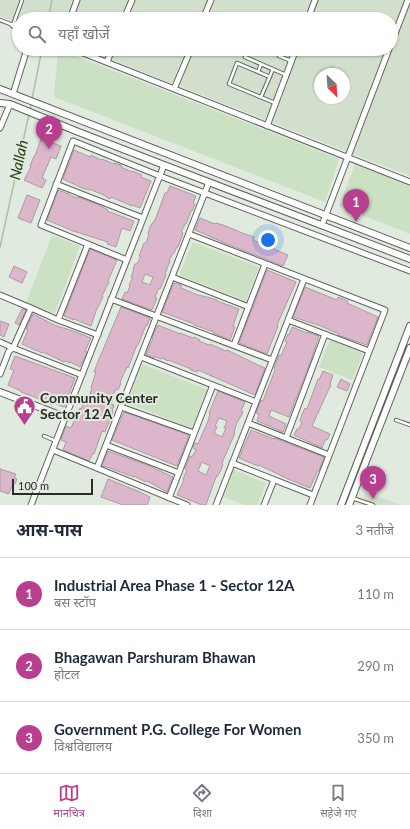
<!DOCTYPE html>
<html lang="hi">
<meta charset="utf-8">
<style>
body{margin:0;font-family:Lato,"Noto Sans Devanagari",sans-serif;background:#f6f6f7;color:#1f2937}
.compass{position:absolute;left:314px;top:68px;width:36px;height:36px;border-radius:50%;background:#fff;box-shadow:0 1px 3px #0004;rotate:155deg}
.scale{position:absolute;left:12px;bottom:10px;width:81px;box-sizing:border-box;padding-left:4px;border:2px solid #292c27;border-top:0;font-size:11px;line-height:14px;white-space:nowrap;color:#292c27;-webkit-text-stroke:3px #e1eade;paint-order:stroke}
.you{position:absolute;left:268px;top:240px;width:14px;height:14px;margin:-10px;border:3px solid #fff;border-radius:50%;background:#1a73e8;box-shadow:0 0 0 6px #1a73e833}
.badge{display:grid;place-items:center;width:26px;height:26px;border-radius:50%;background:#b93e8f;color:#fff;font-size:13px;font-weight:700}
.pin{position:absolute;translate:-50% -33px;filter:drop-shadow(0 1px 2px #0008)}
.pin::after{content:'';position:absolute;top:21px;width:14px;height:12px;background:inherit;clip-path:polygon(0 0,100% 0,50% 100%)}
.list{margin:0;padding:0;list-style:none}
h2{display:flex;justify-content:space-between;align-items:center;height:52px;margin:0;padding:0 16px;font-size:17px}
h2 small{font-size:13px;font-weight:400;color:#747a83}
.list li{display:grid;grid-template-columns:26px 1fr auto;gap:12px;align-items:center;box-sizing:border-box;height:72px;padding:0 16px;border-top:1px solid #e0e1e3}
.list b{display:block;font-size:15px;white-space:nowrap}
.list p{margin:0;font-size:13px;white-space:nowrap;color:#747a83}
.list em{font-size:13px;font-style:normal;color:#747a83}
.icon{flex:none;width:22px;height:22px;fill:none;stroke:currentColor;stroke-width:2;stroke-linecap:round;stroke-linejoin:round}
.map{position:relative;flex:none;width:410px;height:505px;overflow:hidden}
.search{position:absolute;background:#fff;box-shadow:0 1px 3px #0004;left:12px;right:12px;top:12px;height:44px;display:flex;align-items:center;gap:10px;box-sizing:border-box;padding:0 14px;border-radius:22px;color:#747a83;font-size:15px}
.sheet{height:268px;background:#fff}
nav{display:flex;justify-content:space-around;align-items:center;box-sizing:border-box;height:56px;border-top:1px solid #e0e1e3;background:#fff;font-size:11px;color:#747a83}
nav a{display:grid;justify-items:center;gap:2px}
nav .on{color:#b93e8f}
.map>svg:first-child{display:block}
.built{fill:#d2dfcd;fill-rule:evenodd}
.green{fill:#cce1c4}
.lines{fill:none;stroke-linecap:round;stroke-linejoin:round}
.stream{stroke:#a9c1a1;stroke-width:1.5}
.building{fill:#dcb6cb;stroke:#a99da3;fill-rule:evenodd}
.service-casing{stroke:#5c635a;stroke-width:4.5}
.minor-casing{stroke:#5c635a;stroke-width:7}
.tertiary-casing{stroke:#5c635a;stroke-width:8}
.service{stroke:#fff;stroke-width:2.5}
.minor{stroke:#fff;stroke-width:5}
.tertiary{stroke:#fff;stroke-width:6}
.labels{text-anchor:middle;stroke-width:4;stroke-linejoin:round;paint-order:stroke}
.poi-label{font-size:14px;font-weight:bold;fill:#292c27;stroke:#e1eade;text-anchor:start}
.water-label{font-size:15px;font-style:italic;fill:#1c3b0d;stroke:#e1eade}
</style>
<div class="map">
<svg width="410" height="505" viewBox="0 0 410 505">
<rect width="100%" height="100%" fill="#e1eade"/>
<path class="built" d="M0,0H410V176L84,49H391V19H19V24L0,16ZM320,74H344V98H320Z
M365,492L401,505H361Z"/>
<path class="green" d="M58,49L339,159L325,202L54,97Z
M355,164L410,186V234L339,206Z
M52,235L80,246L55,313L26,303Z
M193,242L259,267L246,301L179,275Z
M330,340L363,353L352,380L319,367Z
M142,364L208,390L193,429L127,403Z
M234,470L266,483L258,505H244L224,497Z"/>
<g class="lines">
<path class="stream" d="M48,19L52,0
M32,99L42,49
M30,111L31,103
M0,247L29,114"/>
</g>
<path class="building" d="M41,139L61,146L56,159L51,157L42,178L46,180L42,188L24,180L31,167L30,166L34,156H35Z
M74,150L90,157L91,155L101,160L102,159L114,164V163L121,165V167L132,172V171L142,175L141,177L151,181L140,208L132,205V206L111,197L110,199L106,197V196L89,189V190L82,188L63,179Z
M170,186L196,196L193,203L195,204L192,211H191L186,224H185L181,232L183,233L178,247H177L174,253H173L169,261H170L165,274L166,275L160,289L159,288L155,297L157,298L152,310L122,299L125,292L127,293L130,286L129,285L133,277H131L134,269H133L135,264H137L141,256H139L144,243H146L149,234H148L150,227L153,222H154L157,215L165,193H167ZM145,274L153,277L150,285L142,282Z
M58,190L69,194V195L77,198L78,197L97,204L108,210L107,211L134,221L130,231L122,228L116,247L107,244L108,242L73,231L47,220Z
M27,195L40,200L31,223L18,218Z
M200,218L215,224L216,223L223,225L245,234L254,237L253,240L288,255L283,266L227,244L195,230Z
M90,249L117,260L108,281L109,282L102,296L103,297L96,311L91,326L74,319V320L64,316Z
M14,266L27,272L22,283L9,277Z
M267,270L296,282L277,325L278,326L267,354L239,343Z
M174,283L181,285V288L198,295L211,298L217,300V301L239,309L233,326L235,327L230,340L213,333L214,332L194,325V324L162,312Z
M305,287L337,300L338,297L348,301L347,303L378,317L367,345L340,336L338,335L339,334L321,326L293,317Z
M121,307L150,318L147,326L146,325L138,345H137L128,368L127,367L120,382L121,383L118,390L116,389L112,397H114L111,404L114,405L112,412H113L105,432L102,431L94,454L93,453L89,461L63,450L66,442L61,440L66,426L71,428L80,408L81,409L84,402L87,403L91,394H90L92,388L91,387L96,372H94L97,364Z
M22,309L26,310L19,325L15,323Z
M33,314L54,325L76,332L91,338L85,351L87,352L80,367L70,362V363L64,361V362L43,352L42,353L22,344L28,330L26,329Z
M0,321L9,324L4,337L0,335Z
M158,325L180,334V333L193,338L194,337L200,340L199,341L209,345L210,344L226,351L227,350L258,365L265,368L255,395L198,370L197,372L191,370V369L176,363L168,360V361L162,358L161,359L154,356V358L146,355L153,338L152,337Z
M292,327L307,333V332L319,336L311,360L289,417L271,410L269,416L286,424L283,432L257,421L259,414L256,413L261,400L263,401L275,370L274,369L276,363L279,355L281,356L287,342L285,341L288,334L289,335Z
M15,356L75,378L64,407L46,400L45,401L21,392V391L8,385L14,370L10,369Z
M323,371L333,375L330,384L331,385L328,391L312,426L330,434L327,440H325L322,448L294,435L297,429H299L302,422L300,421L302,414L305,408L307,409L318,379L319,380Z
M341,379L350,384L347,391L337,387Z
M218,391L245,402L241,411L243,412L240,418V417L236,425L234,433H235L222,463L223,464L221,470L217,477H216L206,505H202L177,495L184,480L183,479L187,470L185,469L190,456L192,457L196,450L193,448L195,443L198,444L208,421L210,414L209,413ZM219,418L227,421L224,428H226L222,437L214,433L217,427L215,426ZM202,462L210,466L206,475L198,471Z
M124,412L189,435L177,466L112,440Z
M251,430L274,439V438L324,457L319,471L318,470L310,488L288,479L259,465V466L253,464L239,458Z
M108,451L147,465L173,477L167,492L147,481L146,482L134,476V477L107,467H106L102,466Z
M0,469L16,474L14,478L17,479L15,484L13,483L9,494L0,491Z
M108,479L140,492L150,497L147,505H123L101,497Z"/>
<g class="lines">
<defs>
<path id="service" d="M0,20L13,25L22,0
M279,56L291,61
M245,57L286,75
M258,72L261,64
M270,77L237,63L229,84L275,103
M261,97L273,69
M396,420L410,425
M44,436L56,441
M352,498L373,505"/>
<path id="minor" d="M70,19L77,0
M124,19L132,0
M203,19L211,0
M308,19L315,0
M13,25L19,28
M391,44L408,0
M73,49L410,182
M107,62L112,49
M174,89L191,49
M13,94L27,49
M267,126L296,49
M0,128L10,104
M56,184L143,218
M322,225L389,49
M189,234L385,310L310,505
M127,260L41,225L73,141L160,176L410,271
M172,277L249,307
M0,295L31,308
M111,299L272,360
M58,320L88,244
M288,320L369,351
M0,342L13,348L9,351L0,374
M234,345L265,264
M141,357L256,402
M82,375L13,348L31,308L58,320L98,335
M121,407L194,433
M248,423L329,455
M286,438L325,334
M106,445L179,473
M53,450L187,505
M232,463L313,495
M97,468L209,182
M169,498L213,385
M31,505L164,165
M216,505L304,279
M264,505L274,480"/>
<path id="tertiary" d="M0,89L410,248
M0,103L10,104L76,131L164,165L410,259
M0,392L65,417
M341,505L410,326
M349,505L410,348"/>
</defs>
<use href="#service" class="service-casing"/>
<use href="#minor" class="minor-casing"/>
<use href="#tertiary" class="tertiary-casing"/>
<use href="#service" class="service"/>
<use href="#minor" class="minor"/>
<use href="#tertiary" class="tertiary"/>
</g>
<defs>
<symbol id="civic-pin" viewBox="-11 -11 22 30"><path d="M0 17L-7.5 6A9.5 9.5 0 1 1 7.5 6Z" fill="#b93e8f" stroke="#e1eade"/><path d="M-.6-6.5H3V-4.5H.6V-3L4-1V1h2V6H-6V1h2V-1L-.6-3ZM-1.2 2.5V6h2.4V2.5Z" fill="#fff"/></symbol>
</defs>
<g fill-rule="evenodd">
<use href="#civic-pin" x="12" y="394" width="25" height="34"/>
</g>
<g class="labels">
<g class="poi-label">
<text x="40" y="403">Community Center<tspan x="40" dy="16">Sector 12 A</tspan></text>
</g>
<g class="water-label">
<text transform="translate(19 160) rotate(-78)" y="5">Nallah</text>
</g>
</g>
</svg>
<svg class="compass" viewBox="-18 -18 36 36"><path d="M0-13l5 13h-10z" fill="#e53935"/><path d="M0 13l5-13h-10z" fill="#747a83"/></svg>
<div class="scale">100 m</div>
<div class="you"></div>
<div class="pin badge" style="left:356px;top:222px">1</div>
<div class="pin badge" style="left:49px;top:149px">2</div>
<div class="pin badge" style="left:373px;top:499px">3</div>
<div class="search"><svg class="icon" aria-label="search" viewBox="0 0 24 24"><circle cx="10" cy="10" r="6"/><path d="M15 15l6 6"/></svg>यहाँ खोजें</div>
</div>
<section class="sheet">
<h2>आस-पास<small>3 नतीजे</small></h2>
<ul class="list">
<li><span class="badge">1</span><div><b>Industrial Area Phase 1 - Sector 12A</b><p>बस स्टॉप</p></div><em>110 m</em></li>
<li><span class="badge">2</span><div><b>Bhagawan Parshuram Bhawan</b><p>होटल</p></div><em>290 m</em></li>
<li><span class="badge">3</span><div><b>Government P.G. College For Women</b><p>विश्वविद्यालय</p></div><em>350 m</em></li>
</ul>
</section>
<nav>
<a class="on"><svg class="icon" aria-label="map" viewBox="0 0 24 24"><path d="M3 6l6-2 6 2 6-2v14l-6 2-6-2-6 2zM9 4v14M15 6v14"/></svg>मानचित्र</a>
<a><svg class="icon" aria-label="directions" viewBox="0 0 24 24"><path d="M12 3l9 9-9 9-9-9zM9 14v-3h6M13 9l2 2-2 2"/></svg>दिशा</a>
<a><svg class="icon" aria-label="saved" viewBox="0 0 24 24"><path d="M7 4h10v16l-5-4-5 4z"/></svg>सहेजे गए</a>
</nav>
